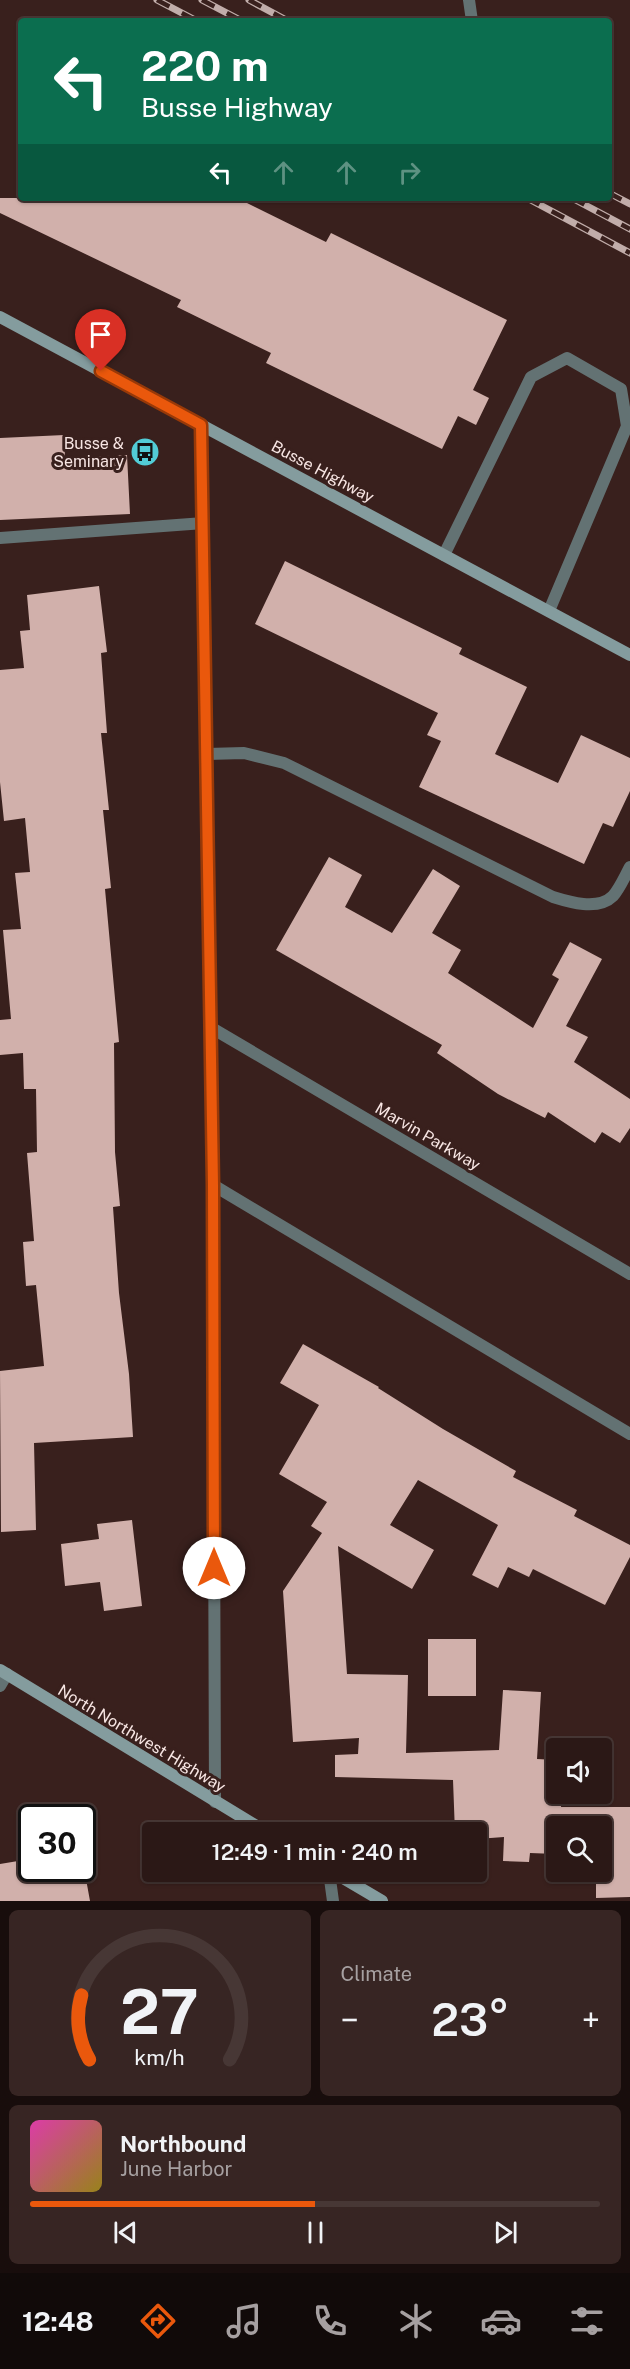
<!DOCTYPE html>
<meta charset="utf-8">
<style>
body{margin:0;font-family:"Public Sans",sans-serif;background:#372523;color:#f1f3f6;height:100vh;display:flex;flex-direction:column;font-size:22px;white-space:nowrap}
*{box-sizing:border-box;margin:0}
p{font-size:20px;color:#a6a0a1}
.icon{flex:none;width:33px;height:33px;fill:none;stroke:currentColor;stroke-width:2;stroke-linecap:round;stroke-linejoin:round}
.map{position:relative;height:1901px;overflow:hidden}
.sheet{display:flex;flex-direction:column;gap:9px;padding:9px;background:#180d0c;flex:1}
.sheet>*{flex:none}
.top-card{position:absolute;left:18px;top:18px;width:594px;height:183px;border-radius:6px;box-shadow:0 2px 4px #0004,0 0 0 2px #473735;background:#0b6e4f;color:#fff;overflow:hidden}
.fabs{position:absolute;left:546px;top:1738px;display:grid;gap:12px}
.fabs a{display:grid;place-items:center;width:66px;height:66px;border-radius:6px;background:#2b1816;box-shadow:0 2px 4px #0004,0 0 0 2px #473735;font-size:30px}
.speed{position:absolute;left:18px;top:1804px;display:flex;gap:12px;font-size:30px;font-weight:700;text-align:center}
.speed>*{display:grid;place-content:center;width:78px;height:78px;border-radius:50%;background:#2b1816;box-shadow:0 2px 4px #0004,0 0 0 2px #473735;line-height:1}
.speed .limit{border:3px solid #111;border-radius:9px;background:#fff;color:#111}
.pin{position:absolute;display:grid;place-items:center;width:51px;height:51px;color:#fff;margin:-62px -26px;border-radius:50% 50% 50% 0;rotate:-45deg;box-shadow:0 0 6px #0007}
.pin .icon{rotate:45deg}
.me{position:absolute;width:66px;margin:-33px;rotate:0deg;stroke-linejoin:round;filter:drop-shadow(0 0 4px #0008)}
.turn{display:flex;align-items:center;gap:21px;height:126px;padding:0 24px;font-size:27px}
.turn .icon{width:78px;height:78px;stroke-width:2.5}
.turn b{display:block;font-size:42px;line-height:51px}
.lanes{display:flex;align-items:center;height:57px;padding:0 24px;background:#0003;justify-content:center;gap:30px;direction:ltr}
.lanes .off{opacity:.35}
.big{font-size:45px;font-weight:600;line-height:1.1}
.sheet .card{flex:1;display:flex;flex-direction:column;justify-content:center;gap:9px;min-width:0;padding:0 21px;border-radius:9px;background:#372523}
.sheet .dial{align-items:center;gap:0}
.dial svg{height:156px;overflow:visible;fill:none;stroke:#473735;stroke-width:7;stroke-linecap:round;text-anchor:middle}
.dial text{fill:#f1f3f6;stroke:none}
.song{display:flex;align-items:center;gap:18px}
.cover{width:72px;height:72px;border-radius:9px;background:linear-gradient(135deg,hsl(320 70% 55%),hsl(50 70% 35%))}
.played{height:6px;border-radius:3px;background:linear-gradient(90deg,#ea580c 50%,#473735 50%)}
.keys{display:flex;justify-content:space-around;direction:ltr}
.heat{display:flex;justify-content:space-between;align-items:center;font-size:33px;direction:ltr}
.sheet .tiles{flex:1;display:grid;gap:9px;grid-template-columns:1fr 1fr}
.card:last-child{grid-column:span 2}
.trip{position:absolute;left:142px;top:1822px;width:345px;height:60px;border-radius:6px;background:#2b1816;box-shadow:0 2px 4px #0004,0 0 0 2px #473735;font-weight:600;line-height:60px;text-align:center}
.dock{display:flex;height:96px;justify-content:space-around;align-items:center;background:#110a09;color:#a6a0a1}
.dock .icon{width:42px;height:42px}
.dock .selected{color:#ea580c}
.dock b{font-size:27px;color:#f1f3f6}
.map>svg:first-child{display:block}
.building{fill:#d1b0ab}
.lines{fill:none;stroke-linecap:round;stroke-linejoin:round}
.lane{stroke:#637273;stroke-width:12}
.street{stroke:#637273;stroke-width:12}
.secondary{stroke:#849c9e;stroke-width:12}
.rail-casing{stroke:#c1adaa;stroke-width:7}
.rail{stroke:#39201d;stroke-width:4.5;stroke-dasharray:14;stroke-linecap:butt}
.route-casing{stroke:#983908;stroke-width:15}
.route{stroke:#ea580c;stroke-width:10}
.labels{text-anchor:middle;stroke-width:6;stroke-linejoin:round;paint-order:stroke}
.poi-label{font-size:16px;fill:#f8e6e4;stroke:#39201d;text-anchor:end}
.street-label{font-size:16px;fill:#f8e6e4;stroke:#39201d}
</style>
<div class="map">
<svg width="630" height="1901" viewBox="0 0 630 1901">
<rect width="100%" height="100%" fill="#39201d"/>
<path class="building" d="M 0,198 L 237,198 L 326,242 L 331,233 L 507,320 L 473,390 L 489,398 L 476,425 L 458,416 L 442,449 L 266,363 L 271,353 L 177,307 L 181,300 L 0,213 Z
M 64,435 L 65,458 L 127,455 L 130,514 L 0,520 L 0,438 Z
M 285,561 L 462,648 L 459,654 L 527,687 L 495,754 L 558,783 L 581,735 L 630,758 L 630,791 L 613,827 L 603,823 L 584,864 L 419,787 L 441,741 L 427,735 L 438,713 L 255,624 Z
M 99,586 L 107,652 L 101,653 L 107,733 L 101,733 L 109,810 L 103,810 L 111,888 L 105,889 L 119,1042 L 114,1043 L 115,1152 L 120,1206 L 113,1207 L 119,1293 L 129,1374 L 133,1437 L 34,1443 L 36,1530 L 1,1532 L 0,1371 L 44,1366 L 36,1285 L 26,1286 L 23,1242 L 34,1241 L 27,1153 L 37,1152 L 36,1089 L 24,1089 L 23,1053 L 0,1055 L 0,1020 L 11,1019 L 3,930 L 21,929 L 15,873 L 30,872 L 25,818 L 4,821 L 0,782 L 0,670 L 24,668 L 20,631 L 30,630 L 27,595 Z
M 329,857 L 362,875 L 345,907 L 392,933 L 433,869 L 460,886 L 432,933 L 461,950 L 448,973 L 533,1028 L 559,979 L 552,975 L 570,942 L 602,959 L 566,1026 L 588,1037 L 574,1062 L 630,1099 L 630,1128 L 620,1143 L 602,1132 L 595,1143 L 548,1112 L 545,1118 L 498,1094 L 437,1053 L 442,1045 L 276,950 Z
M 303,1344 L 379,1387 L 378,1388 L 443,1429 L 516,1471 L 513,1477 L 577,1510 L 574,1516 L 630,1545 L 630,1557 L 605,1605 L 533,1569 L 529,1577 L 508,1567 L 498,1588 L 472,1575 L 498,1525 L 418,1480 L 390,1525 L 434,1550 L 412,1589 L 338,1546 L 347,1674 L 408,1675 L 406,1753 L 499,1750 L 503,1690 L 541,1692 L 537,1759 L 556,1760 L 556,1794 L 562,1794 L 561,1807 L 630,1807 L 630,1897 L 596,1898 L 596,1872 L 602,1872 L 602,1827 L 556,1827 L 556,1854 L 530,1853 L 529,1862 L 503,1861 L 504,1837 L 477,1839 L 477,1833 L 455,1833 L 453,1780 L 335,1777 L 335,1755 L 358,1754 L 359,1738 L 293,1742 L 283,1591 L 322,1533 L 311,1526 L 327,1502 L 279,1474 L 319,1405 L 280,1383 Z
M 132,1520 L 142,1606 L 104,1611 L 100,1582 L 65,1586 L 61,1544 L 99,1539 L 97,1524 Z
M 428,1639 L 476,1639 L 476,1696 L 428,1696 Z
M 22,1849 L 32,1849 L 32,1869 L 82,1869 L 82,1851 L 89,1851 L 92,1869 L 86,1879 L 90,1901 L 0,1901 L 0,1864 L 24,1860 Z"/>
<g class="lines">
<path class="lane" d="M 0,538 L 204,523
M 444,555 L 531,377 L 567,358 L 621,389 L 627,426 L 549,611
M 207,754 L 244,753 L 284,763 L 553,897 C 569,902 598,911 613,896 C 620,888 625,876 630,867
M 0,1686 L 7,1674"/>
<path class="street" d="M 469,0 L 472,21
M 201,425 L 213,1185 L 215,1802
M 210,1027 L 630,1274
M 213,1185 L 630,1434
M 329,1872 L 333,1901"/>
<path class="secondary" d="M 0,317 L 630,655
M 0,1670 L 268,1833
M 333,1872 L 382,1901"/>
<g class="rail-casing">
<path id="rail" d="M 157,0 L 197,21
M 202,0 L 242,21
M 249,0 L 288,21
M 609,193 L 630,204
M 527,198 L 630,253
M 572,198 L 630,229"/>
</g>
<use href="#rail" class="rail"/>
</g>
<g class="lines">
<g class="route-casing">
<path id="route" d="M 101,371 L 201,425 L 213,1185 L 214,1568"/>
</g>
<use href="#route" class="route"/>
</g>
<defs>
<g id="bus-disc" transform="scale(1.5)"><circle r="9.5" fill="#52ccd6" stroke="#39201d"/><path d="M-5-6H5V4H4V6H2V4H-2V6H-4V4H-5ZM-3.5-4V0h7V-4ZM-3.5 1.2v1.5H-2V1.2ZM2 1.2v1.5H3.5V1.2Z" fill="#111"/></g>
</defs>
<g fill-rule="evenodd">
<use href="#bus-disc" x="145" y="452"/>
</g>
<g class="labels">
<g class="poi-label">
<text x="124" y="449">Busse &amp;<tspan x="124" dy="18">Seminary</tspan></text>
</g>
<g class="street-label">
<text transform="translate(323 471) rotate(28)" y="6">Busse Highway</text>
<text transform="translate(428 1136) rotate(30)" y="6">Marvin Parkway</text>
<text transform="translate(142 1738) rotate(31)" y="6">North Northwest Highway</text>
</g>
</g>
</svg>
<div class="fabs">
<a><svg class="icon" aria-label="sound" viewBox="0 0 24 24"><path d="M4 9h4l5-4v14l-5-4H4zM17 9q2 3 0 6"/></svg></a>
<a><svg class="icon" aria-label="search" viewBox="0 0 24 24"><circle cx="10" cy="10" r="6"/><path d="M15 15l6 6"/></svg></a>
</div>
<div class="speed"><div class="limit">30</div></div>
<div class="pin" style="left:101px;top:371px;background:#d93025"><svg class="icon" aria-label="arrive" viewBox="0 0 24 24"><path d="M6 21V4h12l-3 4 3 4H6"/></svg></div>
<svg class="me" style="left:214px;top:1568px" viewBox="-20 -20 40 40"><circle r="19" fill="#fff"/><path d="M0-13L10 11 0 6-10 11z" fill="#ea580c"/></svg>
<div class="trip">12:49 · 1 min · 240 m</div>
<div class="top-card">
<div class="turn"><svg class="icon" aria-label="left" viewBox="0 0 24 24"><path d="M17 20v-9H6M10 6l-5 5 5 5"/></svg><div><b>220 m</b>Busse Highway</div></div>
<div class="lanes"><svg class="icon" aria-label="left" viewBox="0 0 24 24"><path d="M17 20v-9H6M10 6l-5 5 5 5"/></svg><svg class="icon off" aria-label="ahead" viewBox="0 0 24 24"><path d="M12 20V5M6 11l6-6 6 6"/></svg><svg class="icon off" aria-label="ahead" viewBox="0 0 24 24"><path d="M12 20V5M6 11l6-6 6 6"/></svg><svg class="icon off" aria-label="right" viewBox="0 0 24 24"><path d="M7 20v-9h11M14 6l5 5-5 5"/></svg></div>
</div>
</div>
<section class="sheet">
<div class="tiles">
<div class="card dial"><svg viewBox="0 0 100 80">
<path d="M14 69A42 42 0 1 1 86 69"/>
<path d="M14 69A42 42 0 0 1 10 36" stroke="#ea580c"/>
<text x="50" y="56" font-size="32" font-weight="700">27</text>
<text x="50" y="72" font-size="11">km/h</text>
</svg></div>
<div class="card"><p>Climate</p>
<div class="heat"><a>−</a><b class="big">23°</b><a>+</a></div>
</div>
<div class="card">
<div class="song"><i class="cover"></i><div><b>Northbound</b><p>June Harbor</p></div></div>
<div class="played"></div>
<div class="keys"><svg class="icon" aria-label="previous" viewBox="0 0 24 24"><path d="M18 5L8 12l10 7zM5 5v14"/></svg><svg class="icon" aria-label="pause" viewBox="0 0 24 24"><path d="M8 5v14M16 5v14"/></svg><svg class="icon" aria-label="next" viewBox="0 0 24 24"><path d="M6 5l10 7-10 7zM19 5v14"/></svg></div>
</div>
</div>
</section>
<nav class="dock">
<b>12:48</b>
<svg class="icon selected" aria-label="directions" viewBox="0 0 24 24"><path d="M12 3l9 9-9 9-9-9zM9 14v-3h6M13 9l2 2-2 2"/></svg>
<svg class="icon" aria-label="music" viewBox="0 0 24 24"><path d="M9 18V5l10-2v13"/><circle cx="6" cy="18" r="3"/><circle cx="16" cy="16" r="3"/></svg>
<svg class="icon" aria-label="phone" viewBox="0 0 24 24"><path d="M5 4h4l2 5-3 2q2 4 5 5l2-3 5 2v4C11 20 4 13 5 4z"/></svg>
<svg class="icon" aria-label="climate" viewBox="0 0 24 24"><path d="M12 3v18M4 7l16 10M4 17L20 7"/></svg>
<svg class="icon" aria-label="car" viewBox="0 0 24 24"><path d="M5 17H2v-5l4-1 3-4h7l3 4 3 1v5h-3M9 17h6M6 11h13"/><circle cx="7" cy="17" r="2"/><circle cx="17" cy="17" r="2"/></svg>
<svg class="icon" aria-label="filters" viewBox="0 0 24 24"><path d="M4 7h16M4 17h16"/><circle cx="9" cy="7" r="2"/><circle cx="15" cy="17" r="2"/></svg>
</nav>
